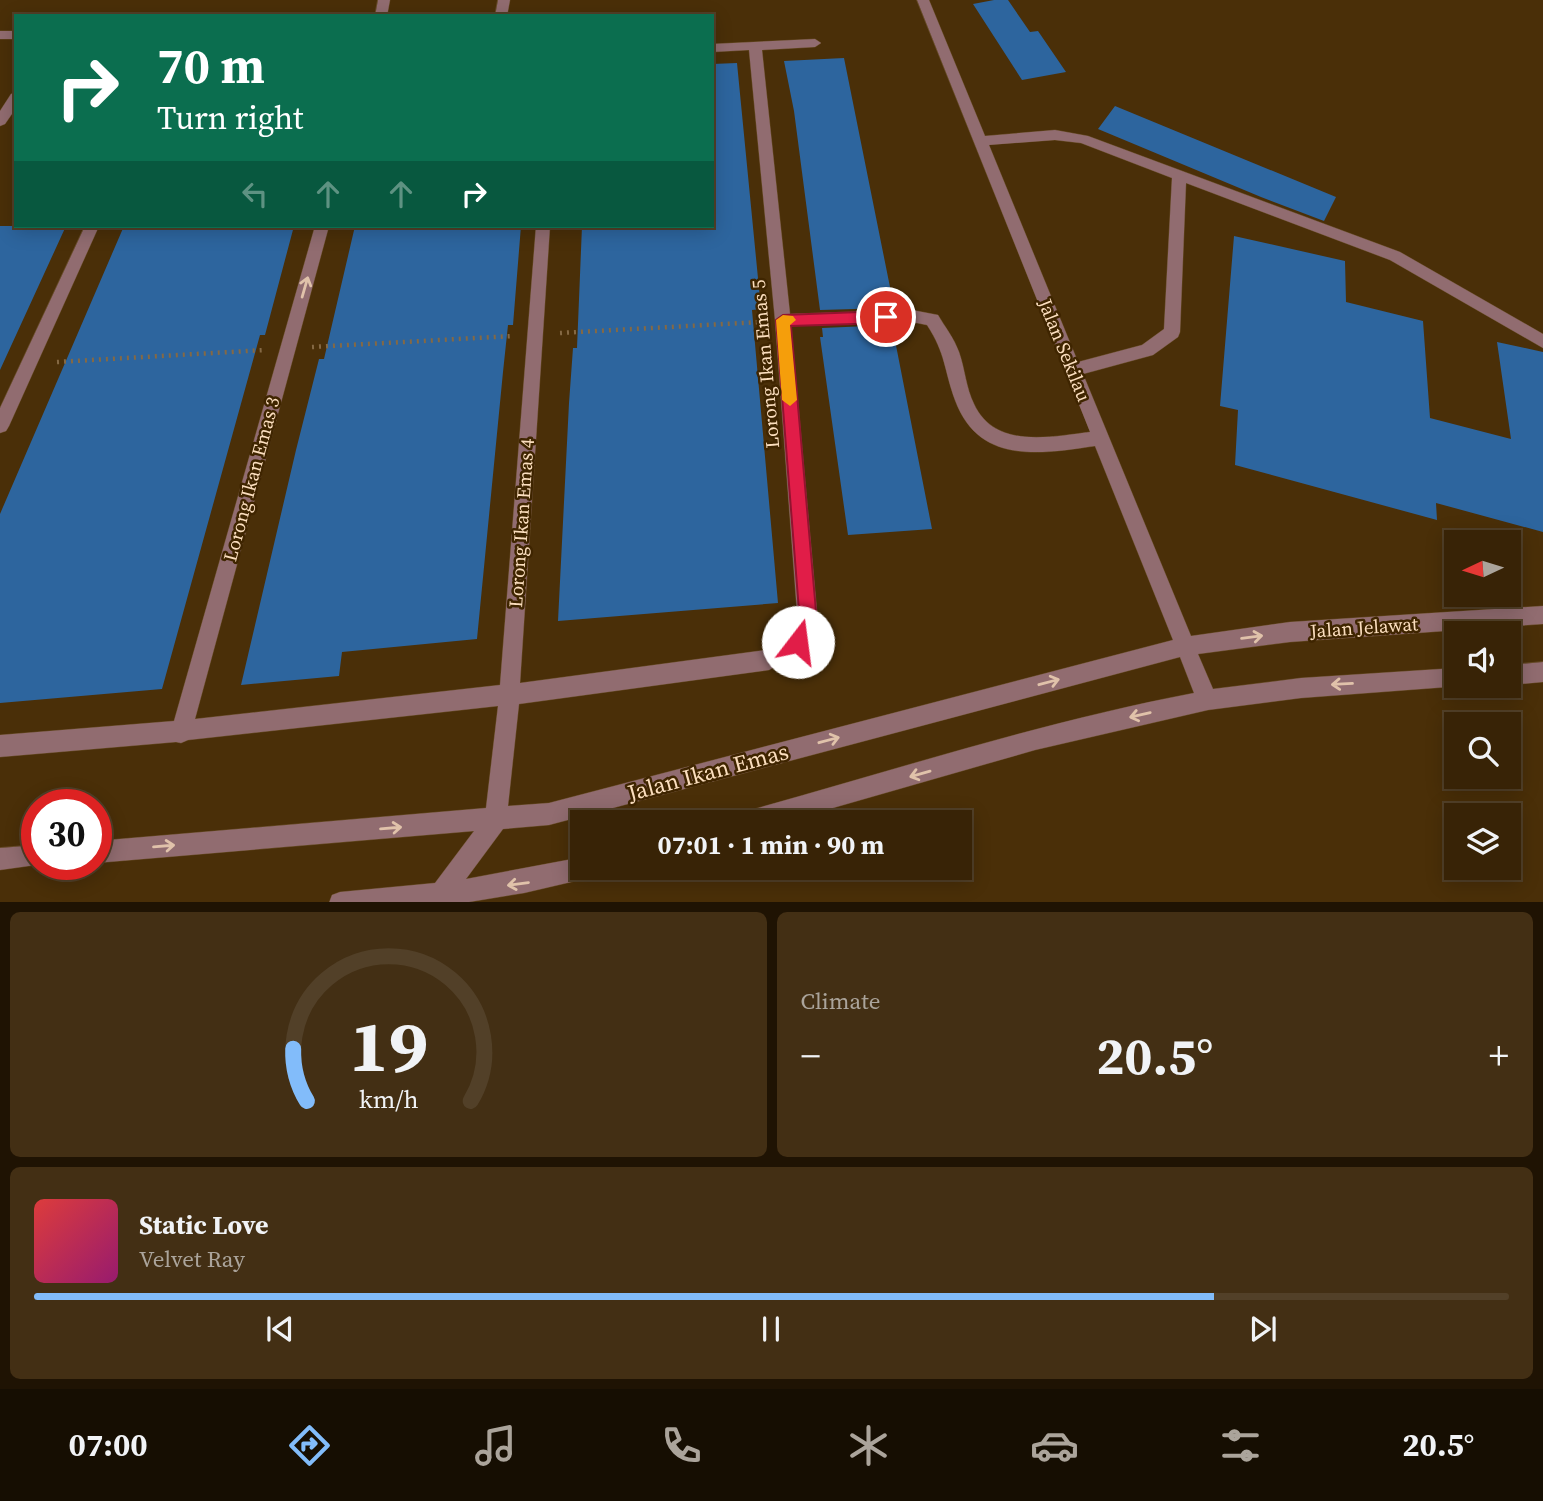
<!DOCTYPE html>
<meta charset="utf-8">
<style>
body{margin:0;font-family:"Source Serif 4",serif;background:#432f14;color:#f1f3f6;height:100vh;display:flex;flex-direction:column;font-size:26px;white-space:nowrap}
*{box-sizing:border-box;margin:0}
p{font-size:23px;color:#aba49b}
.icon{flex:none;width:38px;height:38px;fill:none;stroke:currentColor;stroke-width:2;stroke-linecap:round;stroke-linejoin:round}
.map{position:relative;height:902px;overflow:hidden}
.panel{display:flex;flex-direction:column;gap:10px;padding:10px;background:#1f1303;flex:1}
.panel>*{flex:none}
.guide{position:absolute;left:14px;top:14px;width:700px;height:214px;border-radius:0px;box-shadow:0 4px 18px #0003,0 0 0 2px #524028;background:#0b6e4f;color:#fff;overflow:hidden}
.needle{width:46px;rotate:266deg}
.controls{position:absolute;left:1444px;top:530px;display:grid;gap:14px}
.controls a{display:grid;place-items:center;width:77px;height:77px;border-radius:0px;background:#382306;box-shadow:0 4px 18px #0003,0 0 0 2px #524028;font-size:35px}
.speed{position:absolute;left:21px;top:789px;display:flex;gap:14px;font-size:35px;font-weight:700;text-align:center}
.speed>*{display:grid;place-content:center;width:91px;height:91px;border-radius:50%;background:#382306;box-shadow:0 4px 18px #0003,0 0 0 2px #524028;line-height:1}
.speed .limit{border:10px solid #d22;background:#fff;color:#111}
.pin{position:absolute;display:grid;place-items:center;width:60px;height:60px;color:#fff;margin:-30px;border:4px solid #fff;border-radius:50%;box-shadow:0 2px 7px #0007}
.me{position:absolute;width:77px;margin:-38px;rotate:15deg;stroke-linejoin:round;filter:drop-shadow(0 0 5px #0008)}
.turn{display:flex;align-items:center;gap:24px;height:147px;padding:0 28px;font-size:32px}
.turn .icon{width:91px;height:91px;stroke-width:2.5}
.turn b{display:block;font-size:49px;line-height:60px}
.lanes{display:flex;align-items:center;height:66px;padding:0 28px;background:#0003;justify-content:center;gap:35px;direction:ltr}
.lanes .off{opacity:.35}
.big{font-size:52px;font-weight:700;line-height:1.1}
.panel .widget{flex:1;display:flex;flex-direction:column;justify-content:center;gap:10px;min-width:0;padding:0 24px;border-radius:10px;background:#432f14}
.panel .dial{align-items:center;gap:0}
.dial svg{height:182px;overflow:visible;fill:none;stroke:#524028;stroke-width:7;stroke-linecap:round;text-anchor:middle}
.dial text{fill:#f1f3f6;stroke:none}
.song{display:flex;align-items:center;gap:21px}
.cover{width:84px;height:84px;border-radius:10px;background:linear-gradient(135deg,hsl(0 70% 55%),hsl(320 70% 35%))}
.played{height:7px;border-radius:4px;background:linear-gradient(90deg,#82bcfa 80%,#524028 80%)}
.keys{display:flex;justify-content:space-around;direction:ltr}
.heat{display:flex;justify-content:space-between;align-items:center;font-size:38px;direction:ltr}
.panel .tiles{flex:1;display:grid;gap:10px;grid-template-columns:1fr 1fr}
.widget:last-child{grid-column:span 2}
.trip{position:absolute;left:570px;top:810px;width:402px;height:70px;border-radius:0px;background:#382306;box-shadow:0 4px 18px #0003,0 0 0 2px #524028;font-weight:700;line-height:70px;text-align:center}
.dock{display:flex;height:112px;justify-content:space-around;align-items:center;background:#160e02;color:#aba49b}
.dock .icon{width:49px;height:49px}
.dock .selected{color:#82bcfa}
.dock b{font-size:32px;color:#f1f3f6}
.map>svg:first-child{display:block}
.building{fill:#2d659e}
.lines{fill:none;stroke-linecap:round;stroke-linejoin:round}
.minor-casing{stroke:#664b25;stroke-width:1}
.path{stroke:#856944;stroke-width:4.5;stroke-dasharray:2 5;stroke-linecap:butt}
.minor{fill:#916c70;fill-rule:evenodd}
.oneway{stroke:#e0c2aa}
.route{fill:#e11d48;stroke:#92132f;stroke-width:2}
.slow{fill:#f59e0b}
.labels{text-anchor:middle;stroke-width:5;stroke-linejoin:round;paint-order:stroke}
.street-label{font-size:19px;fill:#fbdebe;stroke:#3f2500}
.near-street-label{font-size:23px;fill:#fbdebe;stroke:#3f2500}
</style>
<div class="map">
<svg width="1543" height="903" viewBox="0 0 1543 903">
<rect width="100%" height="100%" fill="#4a2f08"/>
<path class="building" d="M 994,0 L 1008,0 L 1030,32 L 1038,31 L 1066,72 L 1022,80 L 973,4 Z
M 844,58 L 893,302 L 888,302 L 889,308 L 820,310 L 794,111 L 784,61 Z
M 737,63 L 761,309 L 752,310 L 778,603 L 558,621 L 569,403 L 573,348 L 577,348 L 582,226 L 712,226 L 712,64 Z
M 1115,106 L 1336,197 L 1324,221 L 1261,197 L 1098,129 Z
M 0,226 L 66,226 L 0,370 Z
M 124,226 L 294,226 L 265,335 L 260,335 L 162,689 L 0,703 L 0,514 Z
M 355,226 L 408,226 L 407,230 L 521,226 L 513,325 L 508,325 L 503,372 L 477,639 L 342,652 L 339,676 L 241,685 L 296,450 L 319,359 L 324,359 Z
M 1234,236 L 1345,261 L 1346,302 L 1423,321 L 1430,418 L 1511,439 L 1497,342 L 1543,352 L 1543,532 L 1436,503 L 1437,520 L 1235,465 L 1238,410 L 1220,406 Z
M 892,325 L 932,529 L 848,535 L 820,337 L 823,337 L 822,328 Z"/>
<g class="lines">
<g class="minor-casing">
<path id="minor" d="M 378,0 L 390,0 L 387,16 L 375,16 Z
M 498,0 L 510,0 L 507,16 L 495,16 Z
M 917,0 L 929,0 L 985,136 L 1055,130 L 1088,136 L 1400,252 L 1543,334 L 1543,348 L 1390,260 L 1186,183 L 1180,332 L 1178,337 L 1153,355 L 1083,374 L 1191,636 L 1290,622 L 1543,606 L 1543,624 L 1290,642 L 1198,654 L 1213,689 L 1301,678 L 1456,668 L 1456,686 L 1461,686 L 1301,698 L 1208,710 L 1035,750 L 784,822 L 736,822 L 739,814 L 747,811 C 895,770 1042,722 1194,693 L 1180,657 L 549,825 L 503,829 L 466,879 L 583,857 L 583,868 L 595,868 L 592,876 L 584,879 L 524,893 L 463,903 L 329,903 L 332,895 L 340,892 L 435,883 L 474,831 L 96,863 L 96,841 L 486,808 L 498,706 L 188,740 L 181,743 L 176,742 L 0,757 L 0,735 L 174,721 L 315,226 L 329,226 L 195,719 L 500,685 L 536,226 L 550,226 L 520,683 L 766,650 L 790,636 L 797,612 L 775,320 L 749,50 L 712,52 L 712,44 L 815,39 L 821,43 L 815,47 L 762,50 L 790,314 L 912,310 L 938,315 C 945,327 954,338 959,352 C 965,369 966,388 974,404 C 995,449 1049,437 1090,432 ZM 1055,140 L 1081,143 L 1172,178 L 1164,329 L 1142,345 L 1078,362 L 989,145 ZM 912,322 L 927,325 C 946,354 944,370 955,400 C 979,465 1040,454 1095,446 L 1173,640 L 549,803 L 508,806 L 519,704 L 769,670 L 805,649 L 817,612 L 791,326 Z
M 0,31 L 16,31 L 16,39 L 0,39 Z
M 16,93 L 16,108 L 5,124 L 0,126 L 0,111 L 11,94 Z
M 85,226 L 99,226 L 9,426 L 6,431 L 0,433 L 0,408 Z
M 1543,662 L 1543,682 L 1508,685 L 1508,665 Z
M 37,845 L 37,864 L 43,864 L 0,870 L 0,848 Z"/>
</g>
<path class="path" d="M 560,333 L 761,322
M 312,347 L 513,336
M 57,362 L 265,350"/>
<use href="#minor" class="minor"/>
</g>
<defs><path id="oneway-shaft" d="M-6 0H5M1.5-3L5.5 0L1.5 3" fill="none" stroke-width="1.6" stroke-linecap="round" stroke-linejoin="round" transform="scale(1.75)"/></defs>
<g class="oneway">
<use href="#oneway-shaft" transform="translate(305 287) rotate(-74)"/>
<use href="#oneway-shaft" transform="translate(1252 637) rotate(-7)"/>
<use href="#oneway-shaft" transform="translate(1049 682) rotate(-15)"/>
<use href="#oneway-shaft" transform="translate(1342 684) rotate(177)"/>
<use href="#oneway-shaft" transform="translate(1140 715) rotate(167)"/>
<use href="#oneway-shaft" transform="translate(829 740) rotate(-15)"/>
<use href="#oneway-shaft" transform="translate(920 774) rotate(164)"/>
<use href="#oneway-shaft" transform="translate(391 828) rotate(-5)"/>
<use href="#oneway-shaft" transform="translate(164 846) rotate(-5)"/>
<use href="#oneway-shaft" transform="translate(518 884) rotate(172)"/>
</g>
<path class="route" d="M 886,311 L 894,317 L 886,323 L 791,326 L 816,611 L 805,648 L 798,651 L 792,648 L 789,642 L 799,611 L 776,320 L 783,315 Z"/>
<path class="slow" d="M 783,315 L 793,316 L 796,320 L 790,325 L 797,400 L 790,406 L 782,400 L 776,320 Z"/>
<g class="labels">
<g class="street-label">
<text transform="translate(1065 350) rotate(68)" y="7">Jalan Sekilau</text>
<text transform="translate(765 364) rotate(-95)" y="7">Lorong Ikan Emas 5</text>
<text transform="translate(251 479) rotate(-75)" y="7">Lorong Ikan Emas 3</text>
<text transform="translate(521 523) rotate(-86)" y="7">Lorong Ikan Emas 4</text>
<text transform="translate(1364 627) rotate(-4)" y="7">Jalan Jelawat</text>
</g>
<g class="near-street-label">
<text transform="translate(708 772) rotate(-15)" y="8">Jalan Ikan Emas</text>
</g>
</g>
</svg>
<div class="controls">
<a><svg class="needle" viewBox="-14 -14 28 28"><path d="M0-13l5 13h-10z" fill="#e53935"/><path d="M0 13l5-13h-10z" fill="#aba49b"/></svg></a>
<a><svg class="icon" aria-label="sound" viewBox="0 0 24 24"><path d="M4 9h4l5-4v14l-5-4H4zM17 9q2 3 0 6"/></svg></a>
<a><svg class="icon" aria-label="search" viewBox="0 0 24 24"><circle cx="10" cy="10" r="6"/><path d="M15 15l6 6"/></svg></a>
<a><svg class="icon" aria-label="layers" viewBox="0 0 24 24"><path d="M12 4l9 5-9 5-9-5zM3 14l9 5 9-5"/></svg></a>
</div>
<div class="speed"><div class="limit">30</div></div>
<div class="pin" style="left:886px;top:317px;background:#d93025"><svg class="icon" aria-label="arrive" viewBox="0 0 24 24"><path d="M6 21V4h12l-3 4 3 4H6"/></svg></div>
<svg class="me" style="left:798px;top:642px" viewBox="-20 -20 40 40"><circle r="19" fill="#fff"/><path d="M0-13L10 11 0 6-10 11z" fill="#e11d48"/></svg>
<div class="trip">07:01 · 1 min · 90 m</div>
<div class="guide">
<div class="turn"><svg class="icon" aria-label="right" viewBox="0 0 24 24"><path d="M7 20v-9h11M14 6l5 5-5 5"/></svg><div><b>70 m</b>Turn right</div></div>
<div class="lanes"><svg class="icon off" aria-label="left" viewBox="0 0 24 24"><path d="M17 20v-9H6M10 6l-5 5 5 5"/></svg><svg class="icon off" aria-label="ahead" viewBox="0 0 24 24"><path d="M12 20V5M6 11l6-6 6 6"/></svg><svg class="icon off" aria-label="ahead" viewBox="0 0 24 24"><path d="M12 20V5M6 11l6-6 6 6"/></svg><svg class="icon" aria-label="right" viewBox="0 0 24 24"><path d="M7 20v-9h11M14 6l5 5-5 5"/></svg></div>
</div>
</div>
<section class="panel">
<div class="tiles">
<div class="widget dial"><svg viewBox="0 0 100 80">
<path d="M14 69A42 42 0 1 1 86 69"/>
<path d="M14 69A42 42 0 0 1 8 46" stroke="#82bcfa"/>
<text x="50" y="56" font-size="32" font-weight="700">19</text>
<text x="50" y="72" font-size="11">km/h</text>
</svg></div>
<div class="widget"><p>Climate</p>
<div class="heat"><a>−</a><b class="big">20.5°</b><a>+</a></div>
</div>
<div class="widget">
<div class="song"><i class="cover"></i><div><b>Static Love</b><p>Velvet Ray</p></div></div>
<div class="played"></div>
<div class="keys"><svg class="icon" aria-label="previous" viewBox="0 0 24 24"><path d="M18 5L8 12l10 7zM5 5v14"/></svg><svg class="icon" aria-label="pause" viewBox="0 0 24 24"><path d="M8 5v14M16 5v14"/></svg><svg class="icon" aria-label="next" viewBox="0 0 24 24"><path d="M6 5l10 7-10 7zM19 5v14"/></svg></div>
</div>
</div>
</section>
<nav class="dock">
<b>07:00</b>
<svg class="icon selected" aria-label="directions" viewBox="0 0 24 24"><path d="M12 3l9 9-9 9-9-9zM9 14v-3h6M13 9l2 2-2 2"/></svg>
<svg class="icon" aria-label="music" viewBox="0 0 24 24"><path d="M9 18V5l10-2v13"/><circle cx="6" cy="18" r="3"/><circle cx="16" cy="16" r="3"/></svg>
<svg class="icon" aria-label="phone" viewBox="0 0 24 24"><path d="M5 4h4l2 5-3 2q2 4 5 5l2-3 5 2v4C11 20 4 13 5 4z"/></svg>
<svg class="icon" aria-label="climate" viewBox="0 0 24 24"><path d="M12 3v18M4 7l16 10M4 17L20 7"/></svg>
<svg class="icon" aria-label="car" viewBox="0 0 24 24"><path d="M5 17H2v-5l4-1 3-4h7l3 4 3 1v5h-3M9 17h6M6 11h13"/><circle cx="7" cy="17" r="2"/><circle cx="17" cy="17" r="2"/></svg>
<svg class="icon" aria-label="filters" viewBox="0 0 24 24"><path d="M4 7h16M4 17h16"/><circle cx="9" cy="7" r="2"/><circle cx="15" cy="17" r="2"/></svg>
<b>20.5°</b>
</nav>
